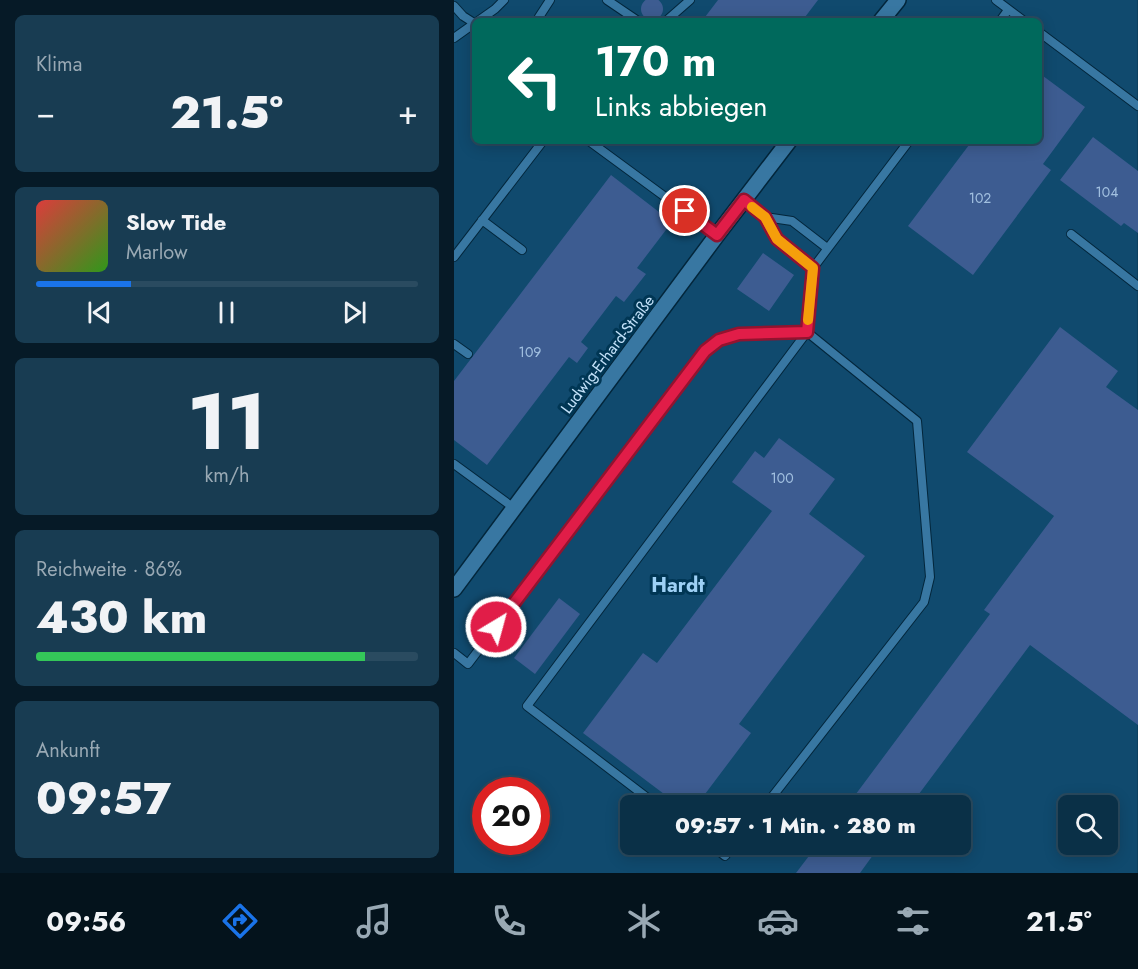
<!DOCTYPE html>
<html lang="de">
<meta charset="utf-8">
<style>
body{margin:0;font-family:Jost,sans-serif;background:#183c52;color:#f1f3f6;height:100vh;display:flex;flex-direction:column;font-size:22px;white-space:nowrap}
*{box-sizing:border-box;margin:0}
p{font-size:20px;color:#99a9b4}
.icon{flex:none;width:33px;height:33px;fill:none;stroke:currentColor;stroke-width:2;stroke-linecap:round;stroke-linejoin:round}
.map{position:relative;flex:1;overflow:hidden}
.sheet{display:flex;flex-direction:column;gap:15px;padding:15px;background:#061a27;width:454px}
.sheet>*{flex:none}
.banner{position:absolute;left:18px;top:18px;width:570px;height:126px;border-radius:9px;box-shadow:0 3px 15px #0003,0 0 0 2px #2a4b60;background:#00695c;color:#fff;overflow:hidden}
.fabs{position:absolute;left:604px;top:795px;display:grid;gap:12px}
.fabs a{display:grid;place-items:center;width:60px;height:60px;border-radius:9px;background:#0a3047;box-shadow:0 3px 15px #0003,0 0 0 2px #2a4b60;font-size:30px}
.speed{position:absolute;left:18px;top:777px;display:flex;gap:12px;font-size:30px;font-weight:700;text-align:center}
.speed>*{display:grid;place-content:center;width:78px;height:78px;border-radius:50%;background:#0a3047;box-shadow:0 3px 15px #0003,0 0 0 2px #2a4b60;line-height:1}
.speed .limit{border:9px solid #d22;background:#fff;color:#111}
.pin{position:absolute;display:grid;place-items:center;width:51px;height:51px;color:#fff;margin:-26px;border:3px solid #fff;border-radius:50%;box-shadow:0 2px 6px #0007}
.me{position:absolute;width:66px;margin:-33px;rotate:37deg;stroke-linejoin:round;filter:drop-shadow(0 0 4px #0008)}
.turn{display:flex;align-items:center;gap:21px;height:126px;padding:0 24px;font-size:27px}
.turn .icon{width:78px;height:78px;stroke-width:2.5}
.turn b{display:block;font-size:42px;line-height:51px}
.big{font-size:45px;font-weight:800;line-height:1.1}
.sheet .card{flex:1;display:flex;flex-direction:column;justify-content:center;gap:9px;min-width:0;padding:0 21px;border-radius:9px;background:#183c52}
.sheet .dial{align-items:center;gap:0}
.dial b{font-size:78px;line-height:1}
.song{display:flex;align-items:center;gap:18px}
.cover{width:72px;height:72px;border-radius:9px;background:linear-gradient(135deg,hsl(0 70% 55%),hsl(110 70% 35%))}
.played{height:6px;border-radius:3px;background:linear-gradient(90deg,#1a73e8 25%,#2a4b60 25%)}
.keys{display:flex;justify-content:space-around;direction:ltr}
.heat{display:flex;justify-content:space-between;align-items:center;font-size:33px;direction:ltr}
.charge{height:9px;border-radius:4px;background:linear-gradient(90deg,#34c759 86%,#2a4b60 0)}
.trip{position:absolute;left:166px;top:795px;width:351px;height:60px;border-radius:9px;background:#0a3047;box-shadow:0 3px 15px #0003,0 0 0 2px #2a4b60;font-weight:800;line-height:60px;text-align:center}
.menu{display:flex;height:96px;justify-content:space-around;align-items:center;background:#04131c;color:#99a9b4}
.menu .icon{width:42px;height:42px}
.menu .selected{color:#1a73e8}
.menu b{font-size:27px;color:#f1f3f6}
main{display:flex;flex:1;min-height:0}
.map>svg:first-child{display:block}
.built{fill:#104a6e;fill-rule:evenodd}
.building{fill:#3d5c91}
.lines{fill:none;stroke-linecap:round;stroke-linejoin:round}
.service-casing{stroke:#03263b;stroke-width:10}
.minor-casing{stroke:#03263b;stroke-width:18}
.service{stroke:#3877a2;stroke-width:8}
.minor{stroke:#3877a2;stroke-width:15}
.route-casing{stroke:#92132f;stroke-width:15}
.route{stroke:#e11d48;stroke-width:10}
.slow{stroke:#f59e0b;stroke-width:10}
.labels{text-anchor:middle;stroke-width:6;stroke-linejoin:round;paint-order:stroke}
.number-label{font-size:14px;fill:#a2c0e0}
.street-label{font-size:16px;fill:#c3e2fa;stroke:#003654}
.quarter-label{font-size:20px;font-weight:bold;fill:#9dd0f5;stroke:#003654}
</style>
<main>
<section class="sheet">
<div class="card"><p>Klima</p>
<div class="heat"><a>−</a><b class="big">21.5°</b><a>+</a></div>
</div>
<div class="card">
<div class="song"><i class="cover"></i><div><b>Slow Tide</b><p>Marlow</p></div></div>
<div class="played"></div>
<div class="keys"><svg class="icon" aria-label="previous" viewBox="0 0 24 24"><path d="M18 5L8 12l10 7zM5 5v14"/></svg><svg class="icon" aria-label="pause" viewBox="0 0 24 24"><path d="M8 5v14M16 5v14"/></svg><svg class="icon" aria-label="next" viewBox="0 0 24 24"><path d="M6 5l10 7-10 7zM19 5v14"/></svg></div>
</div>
<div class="card dial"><b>11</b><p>km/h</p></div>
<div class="card"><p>Reichweite · 86%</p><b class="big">430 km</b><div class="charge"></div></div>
<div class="card"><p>Ankunft</p><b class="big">09:57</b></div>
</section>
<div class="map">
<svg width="684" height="873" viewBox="0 0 684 873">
<rect width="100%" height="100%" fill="#0d405f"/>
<path class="built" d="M 0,0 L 683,0 L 683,873 L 0,873 ZM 21,21 L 585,21 L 585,141 L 21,141 ZM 32,790 L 82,790 L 82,842 L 32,842 ZM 177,806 L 507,806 L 507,844 L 177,844 ZM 615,806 L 654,806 L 654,844 L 615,844 Z"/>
<path class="building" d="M187 9a11 11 0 1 1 22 0a11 11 0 1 1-22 0Z
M 264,0 L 364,0 L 348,21 L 248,21 Z
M 585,73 L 631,107 L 589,164 L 597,170 L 519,275 L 454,226 L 518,141 L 585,141 Z
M 639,137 L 684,171 L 684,233 L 670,223 L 667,226 L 606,180 Z
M 157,175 L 218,222 L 183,268 L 192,274 L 170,302 L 162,296 L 127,342 L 134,348 L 123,363 L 115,357 L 33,465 L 0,440 L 0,381 Z
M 309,253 L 340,275 L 315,311 L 283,289 Z
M 606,327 L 664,371 L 652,387 L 684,410 L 684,725 L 576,645 L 456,806 L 393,806 L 536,614 L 530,610 L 600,516 L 513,452 Z
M 325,438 L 381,479 L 355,514 L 411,556 L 285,724 L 297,733 L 242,806 L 226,806 L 129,733 L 189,653 L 203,663 L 318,511 L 278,482 L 301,451 L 310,458 Z
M 105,598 L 126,614 L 81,674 L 60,658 Z
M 364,844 L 427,844 L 406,873 L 342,873 Z"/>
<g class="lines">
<g class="service-casing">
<path id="service" d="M 153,0 L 184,21
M 542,0 L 570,21
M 0,6 L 9,16 L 20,23
M 85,17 L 96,0
M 24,21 L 41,9 L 50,0
M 212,21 L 236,0
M 546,21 L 554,10
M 585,32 L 684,106
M 0,38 L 21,23
M 135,141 L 263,235
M 290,200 L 311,217 L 323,239 L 359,268
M 311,217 L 338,221 L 373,248
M 28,220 L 68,250
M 617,234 L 684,286
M 0,257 L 89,141
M 0,344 L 14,354
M 0,464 L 60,508
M 0,653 L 14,664 L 251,351 L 265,340 L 285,334 L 353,332
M 204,806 L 73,706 L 353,332
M 311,806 L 470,602 L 476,577 L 463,421 L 353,332 L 359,268 L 455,141
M 256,844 L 271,856 L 280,844"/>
</g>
<g class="minor-casing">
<path id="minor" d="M 427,21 L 444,0
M 0,589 L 263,235 L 335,141"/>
</g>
<use href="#service" class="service"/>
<use href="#minor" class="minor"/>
</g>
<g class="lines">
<g class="route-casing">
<path id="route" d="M 42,627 L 251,351 L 265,340 L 285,334 L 353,332 L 359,268 L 323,239 L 311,217 L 290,200 L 263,235 L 231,211"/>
</g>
<use href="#route" class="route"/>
<path class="slow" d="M 298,207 L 311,217 L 323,239 L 359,268 L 354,320"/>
</g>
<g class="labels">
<g class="number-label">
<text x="653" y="197">104</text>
<text x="526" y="203">102</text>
<text x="76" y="357">109</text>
<text x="328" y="483">100</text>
</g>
<g class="street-label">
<text transform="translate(153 354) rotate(-53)" y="6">Ludwig-Erhard-Straße</text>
</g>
<g class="quarter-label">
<text x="224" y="592">Hardt</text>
</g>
</g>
</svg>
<div class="fabs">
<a><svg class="icon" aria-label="search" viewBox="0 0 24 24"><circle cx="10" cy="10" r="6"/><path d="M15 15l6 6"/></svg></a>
</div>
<div class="speed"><div class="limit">20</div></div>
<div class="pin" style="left:231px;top:211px;background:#d93025"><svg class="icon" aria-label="arrive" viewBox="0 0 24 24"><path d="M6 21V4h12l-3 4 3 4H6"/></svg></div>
<svg class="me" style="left:42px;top:627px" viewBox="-20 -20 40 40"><circle r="17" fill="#e11d48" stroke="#fff" stroke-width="3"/><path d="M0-11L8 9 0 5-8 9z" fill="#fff"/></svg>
<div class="trip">09:57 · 1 Min. · 280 m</div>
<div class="banner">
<div class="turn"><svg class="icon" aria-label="left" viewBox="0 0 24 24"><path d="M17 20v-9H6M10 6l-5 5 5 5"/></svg><div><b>170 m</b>Links abbiegen</div></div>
</div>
</div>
</main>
<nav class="menu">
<b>09:56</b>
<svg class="icon selected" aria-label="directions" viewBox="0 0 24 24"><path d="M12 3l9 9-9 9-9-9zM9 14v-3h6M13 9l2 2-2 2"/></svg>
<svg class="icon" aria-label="music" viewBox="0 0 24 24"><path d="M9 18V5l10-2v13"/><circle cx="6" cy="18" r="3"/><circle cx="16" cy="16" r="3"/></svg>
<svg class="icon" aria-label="phone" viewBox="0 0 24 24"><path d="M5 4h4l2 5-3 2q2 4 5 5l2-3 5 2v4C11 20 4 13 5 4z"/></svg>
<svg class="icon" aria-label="climate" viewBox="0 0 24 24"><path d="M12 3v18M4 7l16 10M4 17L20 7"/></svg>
<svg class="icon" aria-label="car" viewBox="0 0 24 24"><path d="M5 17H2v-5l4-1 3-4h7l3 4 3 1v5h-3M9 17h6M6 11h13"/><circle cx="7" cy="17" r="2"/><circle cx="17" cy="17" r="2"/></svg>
<svg class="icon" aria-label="filters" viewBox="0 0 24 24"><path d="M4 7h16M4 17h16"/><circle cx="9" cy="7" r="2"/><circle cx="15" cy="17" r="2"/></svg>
<b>21.5°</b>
</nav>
